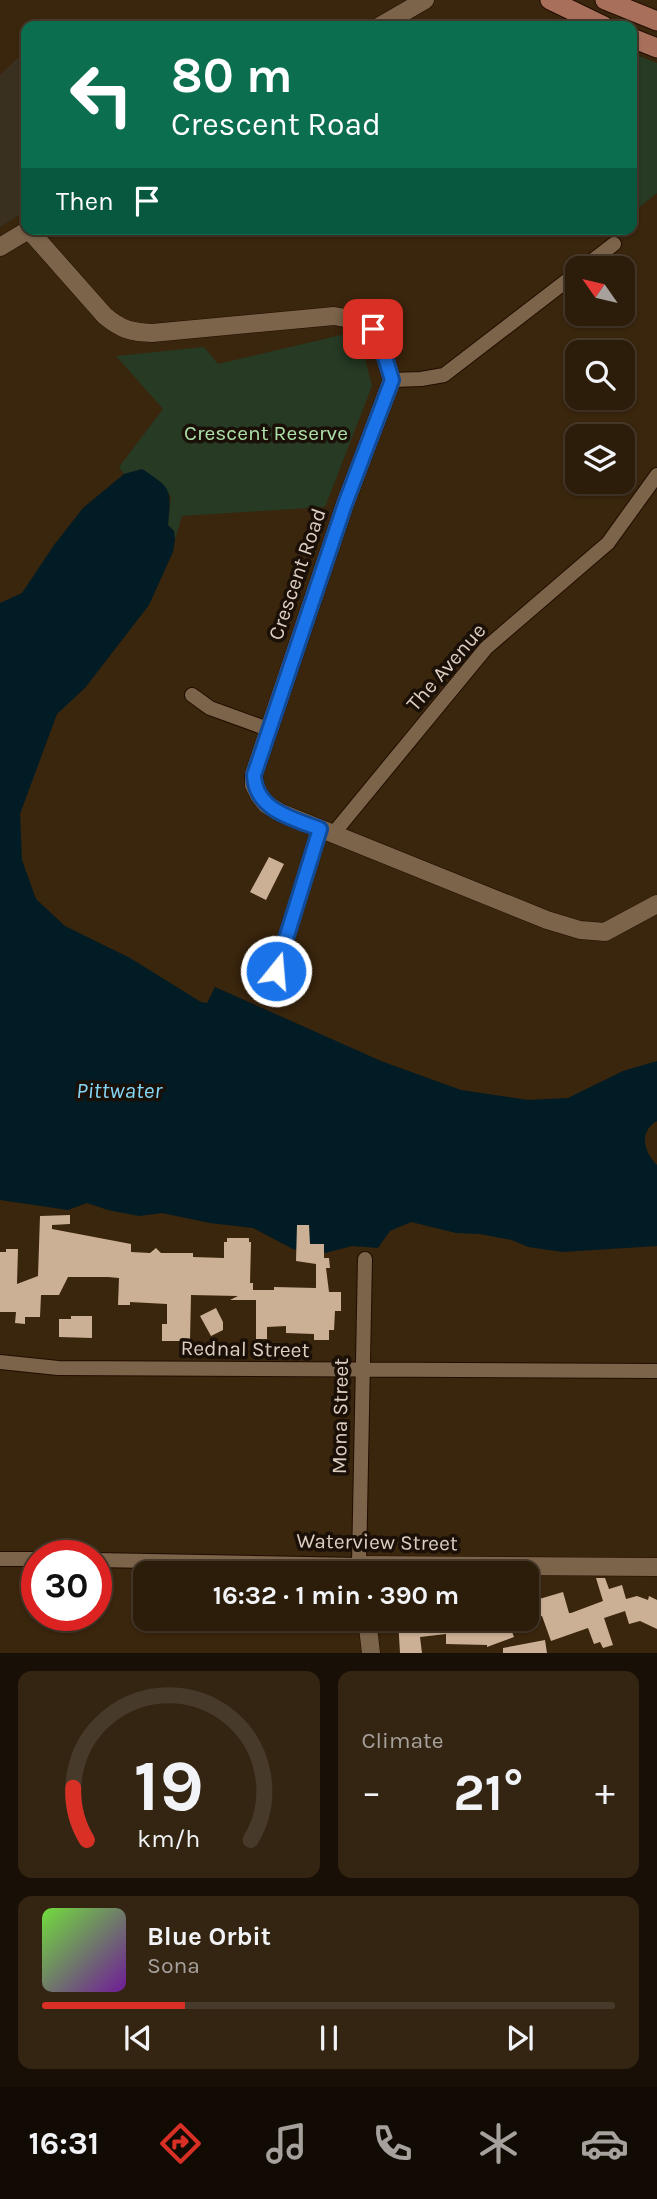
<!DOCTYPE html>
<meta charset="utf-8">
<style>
body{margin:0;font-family:Karla,sans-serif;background:#342513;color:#f1f3f6;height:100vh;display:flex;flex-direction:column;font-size:26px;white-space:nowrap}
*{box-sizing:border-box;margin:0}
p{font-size:23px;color:#a6a19c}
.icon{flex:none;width:38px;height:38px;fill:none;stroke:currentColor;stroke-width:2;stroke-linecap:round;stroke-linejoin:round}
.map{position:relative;height:1653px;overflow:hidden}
.sheet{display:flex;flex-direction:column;gap:18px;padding:18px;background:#180f06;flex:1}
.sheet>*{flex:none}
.hud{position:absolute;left:21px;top:21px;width:616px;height:214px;border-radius:14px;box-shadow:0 2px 5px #0004,0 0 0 2px #483a2b;background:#0b6e4f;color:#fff;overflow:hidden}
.needle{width:46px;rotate:304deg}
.buttons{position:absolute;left:565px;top:256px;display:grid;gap:14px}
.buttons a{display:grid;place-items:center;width:70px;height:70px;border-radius:14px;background:#2c1c0a;box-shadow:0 2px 5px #0004,0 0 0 2px #483a2b;font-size:35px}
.speed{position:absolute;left:21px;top:1540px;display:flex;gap:14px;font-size:35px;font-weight:700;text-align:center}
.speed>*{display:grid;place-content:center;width:91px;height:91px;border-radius:50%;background:#2c1c0a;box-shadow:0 2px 5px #0004,0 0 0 2px #483a2b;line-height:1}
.speed .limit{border:10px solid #d22;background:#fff;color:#111}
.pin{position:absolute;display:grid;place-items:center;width:60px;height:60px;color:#fff;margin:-30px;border-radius:14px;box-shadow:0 4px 10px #0006}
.me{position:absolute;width:77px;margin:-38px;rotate:17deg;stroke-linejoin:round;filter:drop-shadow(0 0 5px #0008)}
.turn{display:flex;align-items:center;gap:24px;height:147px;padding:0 35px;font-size:32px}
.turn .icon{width:91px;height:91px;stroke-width:2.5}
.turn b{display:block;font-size:49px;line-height:60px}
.then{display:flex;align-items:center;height:66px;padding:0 35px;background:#0003;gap:14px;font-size:26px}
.big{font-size:52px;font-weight:700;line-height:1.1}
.sheet .widget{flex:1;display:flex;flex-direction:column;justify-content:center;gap:10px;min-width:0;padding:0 24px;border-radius:14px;background:#342513}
.sheet .dial{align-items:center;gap:0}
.dial svg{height:182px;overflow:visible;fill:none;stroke:#483a2b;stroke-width:7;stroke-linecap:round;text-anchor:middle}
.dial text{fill:#f1f3f6;stroke:none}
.song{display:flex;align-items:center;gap:21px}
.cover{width:84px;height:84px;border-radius:10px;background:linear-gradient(135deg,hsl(100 70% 55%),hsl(280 70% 35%))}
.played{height:7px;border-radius:4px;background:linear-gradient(90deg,#d93025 25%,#483a2b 25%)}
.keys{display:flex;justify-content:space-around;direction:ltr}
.heat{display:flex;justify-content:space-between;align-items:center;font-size:38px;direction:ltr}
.sheet .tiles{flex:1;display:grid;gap:18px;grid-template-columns:1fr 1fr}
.widget:last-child{grid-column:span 2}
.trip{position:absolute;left:133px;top:1561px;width:406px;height:70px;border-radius:14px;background:#2c1c0a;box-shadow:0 2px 5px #0004,0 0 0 2px #483a2b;font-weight:700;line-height:70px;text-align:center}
.tab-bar{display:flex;height:112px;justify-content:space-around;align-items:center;background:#120b04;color:#a6a19c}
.tab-bar .icon{width:49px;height:49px}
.tab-bar .active{color:#d93025}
.tab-bar b{font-size:32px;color:#f1f3f6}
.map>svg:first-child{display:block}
.education{fill:#393020}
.green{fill:#263a24}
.water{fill:#021c25}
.building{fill:#ccb095}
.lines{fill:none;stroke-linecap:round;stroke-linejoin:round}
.minor-casing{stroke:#210d00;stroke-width:16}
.tertiary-casing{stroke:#210d00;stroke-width:19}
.primary-casing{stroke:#210d00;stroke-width:21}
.minor{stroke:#7c644b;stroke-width:14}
.tertiary{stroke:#7c644b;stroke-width:18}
.primary{stroke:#a86f5b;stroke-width:19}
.route-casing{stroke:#114b97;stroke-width:18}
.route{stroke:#1a73e8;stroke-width:12}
.labels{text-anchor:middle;stroke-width:7;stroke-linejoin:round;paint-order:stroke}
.park-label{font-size:21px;fill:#aee0a9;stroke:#1a1007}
.street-label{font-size:21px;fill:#ddcec1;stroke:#1a1007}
.water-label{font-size:23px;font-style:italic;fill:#85d7f7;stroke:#1a1007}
</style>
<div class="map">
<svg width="657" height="1653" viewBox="0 0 657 1653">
<rect width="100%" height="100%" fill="#3a250d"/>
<path class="education" d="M 26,50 L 26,211 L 0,227 L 0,75 Z"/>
<path class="green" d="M 632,53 L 657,63 L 657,193 L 632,213 Z
M 358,331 L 372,386 L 325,507 L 182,516 L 175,540 L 174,531 L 168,525 L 171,496 L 142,469 L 124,474 L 119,467 L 163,409 L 116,356 L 204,347 L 218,364 Z"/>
<path class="water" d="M 142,469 C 173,489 171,489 168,525 L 174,531 L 175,540 L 173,552 L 149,605 L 85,688 L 57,714 L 20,814 L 22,860 L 36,899 L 65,926 L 130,958 L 201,1002 L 207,1003 L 215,987 L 381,1061 L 461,1090 L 528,1100 L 568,1098 L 623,1071 L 657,1061 L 657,1121 C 638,1132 644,1152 657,1165 L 657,1246 L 563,1252 L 528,1247 L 512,1240 L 480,1234 L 456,1233 L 411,1222 L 390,1231 L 378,1248 L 352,1246 L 325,1253 L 302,1251 L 293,1249 L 253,1228 L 210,1223 L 162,1213 L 139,1216 L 108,1210 L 87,1203 L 68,1210 L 0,1200 L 0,603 L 22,593 L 54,545 L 83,508 L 124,474 Z"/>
<path class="building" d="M 269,857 L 284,864 L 266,900 L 250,892 Z
M 70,1215 L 70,1224 L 52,1225 L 52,1229 L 131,1244 L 131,1252 L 150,1253 L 156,1248 L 161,1253 L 193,1253 L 193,1257 L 224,1258 L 224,1242 L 227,1242 L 227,1238 L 249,1238 L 249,1242 L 251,1242 L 250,1283 L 253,1283 L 253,1290 L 274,1290 L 274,1287 L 316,1288 L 316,1264 L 296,1261 L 297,1225 L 309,1225 L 310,1244 L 324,1244 L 324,1258 L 329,1258 L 330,1268 L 326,1268 L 329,1292 L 341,1292 L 341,1311 L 335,1311 L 334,1330 L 329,1330 L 329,1340 L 314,1340 L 314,1334 L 286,1333 L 286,1326 L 267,1327 L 267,1339 L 256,1339 L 256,1300 L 230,1300 L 238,1296 L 191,1295 L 190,1341 L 162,1341 L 162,1324 L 167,1324 L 167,1304 L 130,1302 L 130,1305 L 118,1305 L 119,1278 L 108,1277 L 68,1277 L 59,1295 L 41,1295 L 40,1317 L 25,1317 L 25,1324 L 15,1323 L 16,1312 L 0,1312 L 0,1252 L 6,1252 L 6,1249 L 18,1249 L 17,1284 L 38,1276 L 40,1216 Z
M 216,1308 L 223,1322 L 223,1330 L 211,1336 L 200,1316 Z
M 71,1316 L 92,1316 L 92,1338 L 59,1337 L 59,1319 L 71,1319 Z
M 596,1578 L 605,1578 L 609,1589 L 622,1585 L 626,1599 L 637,1596 L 648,1600 L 649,1596 L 657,1600 L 657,1629 L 640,1621 L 629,1624 L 625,1611 L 604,1618 L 613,1645 L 603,1648 L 600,1642 L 594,1644 L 588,1628 L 551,1641 L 542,1616 L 527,1619 L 527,1599 L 535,1597 L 536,1600 L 563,1592 L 569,1613 L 571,1613 L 603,1601 Z
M 398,1619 L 479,1621 L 478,1619 L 507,1619 L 514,1637 L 487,1647 L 487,1645 L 446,1644 L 446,1634 L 420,1637 L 422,1653 L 400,1653 Z
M 545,1640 L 547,1653 L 503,1653 L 503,1648 Z"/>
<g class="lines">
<g class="minor-casing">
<path id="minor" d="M 583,268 L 614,244
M 392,380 L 421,379 L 444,375 L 578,272
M 192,695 L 210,708 L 268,729
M 333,834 L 486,648 L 608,543 L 657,475
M 276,971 L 319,829
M 0,1362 L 58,1368 L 657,1371
M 0,1559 L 37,1559
M 96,1560 L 359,1565 L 365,1259"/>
</g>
<g class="tertiary-casing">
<path id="tertiary" d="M 380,26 L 425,0
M 29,230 L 105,316 C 122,330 131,332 152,333 L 334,316 L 356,320 L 373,329 L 380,341 L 392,380 L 345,504 L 254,774 L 254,785 L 259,795 L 266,804 L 279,812 L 547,920 L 580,930 L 605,932 L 657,904
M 0,247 L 30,229
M 361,1573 L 359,1565 L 657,1567
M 367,1619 L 371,1653"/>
</g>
<g class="primary-casing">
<path id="primary" d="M 550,0 L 604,26
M 605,0 L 657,21
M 632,38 L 657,48"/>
</g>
<use href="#minor" class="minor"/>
<use href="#tertiary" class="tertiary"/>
<use href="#primary" class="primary"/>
</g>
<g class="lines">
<g class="route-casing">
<path id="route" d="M 276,971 L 320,829 C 292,818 255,810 254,775 L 345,504 L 392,380 L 380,341 L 373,329"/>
</g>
<use href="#route" class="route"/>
</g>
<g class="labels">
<g class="park-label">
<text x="266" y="440">Crescent Reserve</text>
</g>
<g class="street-label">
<text transform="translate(297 574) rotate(-71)" y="7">Crescent Road</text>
<text transform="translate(446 667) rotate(-49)" y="7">The Avenue</text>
<text transform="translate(245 1349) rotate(1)" y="7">Rednal Street</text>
<text transform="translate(340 1416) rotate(-89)" y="7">Mona Street</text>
<text transform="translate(377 1542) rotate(1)" y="7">Waterview Street</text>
</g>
<g class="water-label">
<text x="119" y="1098">Pittwater</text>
</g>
</g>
</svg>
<div class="buttons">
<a><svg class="needle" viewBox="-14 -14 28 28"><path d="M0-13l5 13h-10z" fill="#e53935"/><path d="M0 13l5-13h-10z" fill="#a6a19c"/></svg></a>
<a><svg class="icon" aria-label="search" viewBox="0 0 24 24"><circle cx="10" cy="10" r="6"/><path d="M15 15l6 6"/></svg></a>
<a><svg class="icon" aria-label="layers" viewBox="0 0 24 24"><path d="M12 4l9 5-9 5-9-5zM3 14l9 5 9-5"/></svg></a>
</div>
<div class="speed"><div class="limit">30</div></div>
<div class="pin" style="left:373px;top:329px;background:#d93025"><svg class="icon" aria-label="arrive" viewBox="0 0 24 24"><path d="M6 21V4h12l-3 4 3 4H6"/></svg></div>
<svg class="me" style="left:276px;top:971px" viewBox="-20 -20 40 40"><circle r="17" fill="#1a73e8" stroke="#fff" stroke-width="3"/><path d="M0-11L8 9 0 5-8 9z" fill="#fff"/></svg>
<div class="trip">16:32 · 1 min · 390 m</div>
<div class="hud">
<div class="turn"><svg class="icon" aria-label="left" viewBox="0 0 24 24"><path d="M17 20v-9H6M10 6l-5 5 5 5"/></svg><div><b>80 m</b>Crescent Road</div></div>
<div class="then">Then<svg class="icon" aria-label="arrive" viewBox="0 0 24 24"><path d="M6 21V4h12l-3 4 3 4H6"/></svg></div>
</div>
</div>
<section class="sheet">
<div class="tiles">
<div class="widget dial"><svg viewBox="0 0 100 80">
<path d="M14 69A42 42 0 1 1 86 69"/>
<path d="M14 69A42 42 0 0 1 8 46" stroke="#d93025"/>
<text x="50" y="56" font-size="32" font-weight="700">19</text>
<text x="50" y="72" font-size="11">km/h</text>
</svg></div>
<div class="widget"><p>Climate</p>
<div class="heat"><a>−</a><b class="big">21°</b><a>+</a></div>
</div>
<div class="widget">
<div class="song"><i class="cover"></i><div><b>Blue Orbit</b><p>Sona</p></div></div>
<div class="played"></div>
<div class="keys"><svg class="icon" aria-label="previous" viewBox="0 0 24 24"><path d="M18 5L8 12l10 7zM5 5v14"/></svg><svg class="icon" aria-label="pause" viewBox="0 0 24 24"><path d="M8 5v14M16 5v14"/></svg><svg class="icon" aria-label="next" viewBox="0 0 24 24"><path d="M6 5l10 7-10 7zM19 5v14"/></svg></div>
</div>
</div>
</section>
<nav class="tab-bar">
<b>16:31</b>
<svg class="icon active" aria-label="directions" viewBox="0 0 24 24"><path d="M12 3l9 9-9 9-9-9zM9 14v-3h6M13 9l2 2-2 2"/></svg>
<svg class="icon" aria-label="music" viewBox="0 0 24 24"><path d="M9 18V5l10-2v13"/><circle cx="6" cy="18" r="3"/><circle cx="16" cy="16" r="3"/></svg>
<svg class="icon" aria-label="phone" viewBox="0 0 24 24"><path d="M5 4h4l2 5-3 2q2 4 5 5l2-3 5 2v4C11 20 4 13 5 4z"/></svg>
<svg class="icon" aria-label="climate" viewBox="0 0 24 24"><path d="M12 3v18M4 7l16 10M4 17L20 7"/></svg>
<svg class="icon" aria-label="car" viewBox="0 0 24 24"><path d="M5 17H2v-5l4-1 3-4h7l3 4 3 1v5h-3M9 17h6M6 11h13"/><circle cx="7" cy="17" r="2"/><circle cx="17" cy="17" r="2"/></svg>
</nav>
